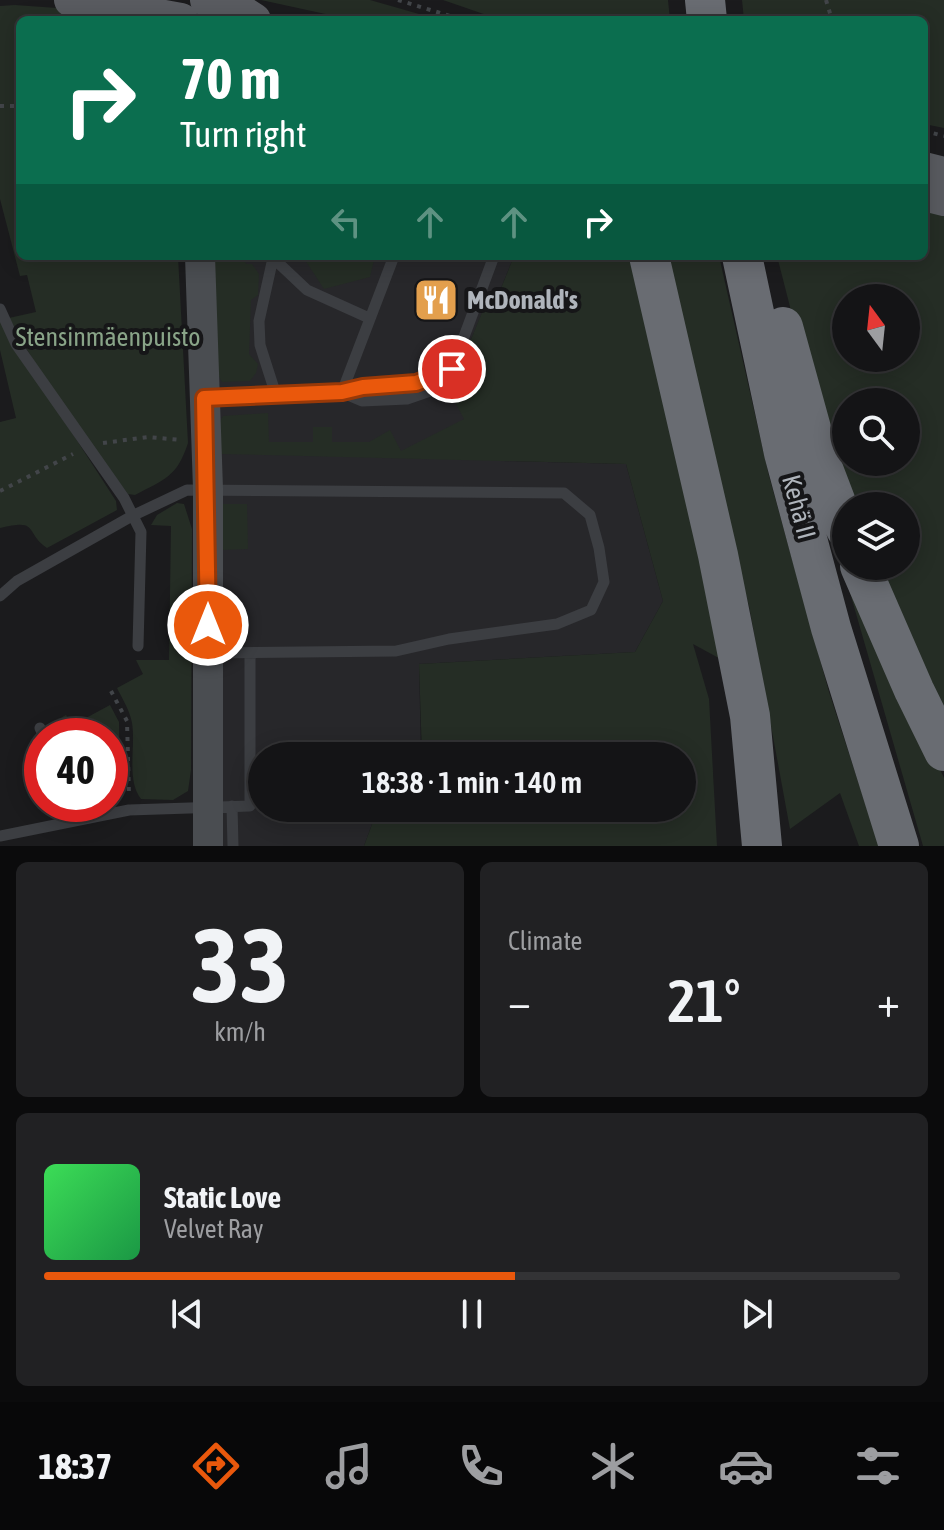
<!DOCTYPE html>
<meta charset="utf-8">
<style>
body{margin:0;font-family:"Asap Condensed",sans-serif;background:#212123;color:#f1f3f6;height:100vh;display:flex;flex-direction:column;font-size:30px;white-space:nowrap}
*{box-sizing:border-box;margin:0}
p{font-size:26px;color:#9d9ea1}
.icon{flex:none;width:44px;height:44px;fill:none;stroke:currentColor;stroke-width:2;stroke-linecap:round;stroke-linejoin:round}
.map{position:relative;height:846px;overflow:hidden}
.sheet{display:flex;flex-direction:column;gap:16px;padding:16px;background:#0b0b0c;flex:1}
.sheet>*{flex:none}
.guide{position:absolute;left:16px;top:16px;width:912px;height:244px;border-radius:12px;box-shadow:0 4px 20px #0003,0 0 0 2px #333335;background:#0b6e4f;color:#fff;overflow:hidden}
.needle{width:52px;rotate:345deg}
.fabs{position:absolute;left:832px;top:284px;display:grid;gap:16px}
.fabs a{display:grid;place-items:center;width:88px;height:88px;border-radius:50%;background:#141416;box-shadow:0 4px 20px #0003,0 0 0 2px #333335;font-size:40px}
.speed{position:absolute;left:24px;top:718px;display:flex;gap:16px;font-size:40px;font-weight:700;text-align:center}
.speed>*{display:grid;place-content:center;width:104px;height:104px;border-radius:50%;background:#141416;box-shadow:0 4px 20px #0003,0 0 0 2px #333335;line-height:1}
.speed .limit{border:12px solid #d22;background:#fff;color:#111}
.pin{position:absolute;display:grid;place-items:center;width:68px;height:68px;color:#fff;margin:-34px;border:4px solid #fff;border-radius:50%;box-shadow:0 2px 8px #0007}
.me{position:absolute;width:88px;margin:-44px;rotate:0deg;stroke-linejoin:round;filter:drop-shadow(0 0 6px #0008)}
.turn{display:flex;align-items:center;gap:28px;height:168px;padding:0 32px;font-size:36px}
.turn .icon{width:104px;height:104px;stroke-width:2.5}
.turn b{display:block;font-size:56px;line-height:68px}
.lanes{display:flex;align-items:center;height:76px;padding:0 32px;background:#0003;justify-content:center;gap:40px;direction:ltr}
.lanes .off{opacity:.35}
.big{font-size:60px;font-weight:600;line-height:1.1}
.sheet .card{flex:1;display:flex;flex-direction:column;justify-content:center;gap:12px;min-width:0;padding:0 28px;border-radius:12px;background:#212123}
.sheet .dial{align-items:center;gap:0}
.dial b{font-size:104px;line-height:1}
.song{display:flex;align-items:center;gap:24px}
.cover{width:96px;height:96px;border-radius:12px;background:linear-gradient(135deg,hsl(130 70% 55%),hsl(140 70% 35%))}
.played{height:8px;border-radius:4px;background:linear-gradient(90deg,#ea580c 55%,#333335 55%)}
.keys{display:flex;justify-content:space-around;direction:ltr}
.heat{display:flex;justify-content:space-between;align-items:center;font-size:44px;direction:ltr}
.sheet .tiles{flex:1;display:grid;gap:16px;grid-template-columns:1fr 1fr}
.card:last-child{grid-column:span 2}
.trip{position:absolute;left:248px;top:742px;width:448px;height:80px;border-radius:40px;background:#141416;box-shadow:0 4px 20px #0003,0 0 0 2px #333335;font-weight:600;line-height:80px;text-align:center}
.dock{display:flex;height:128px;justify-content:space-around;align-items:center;background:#080809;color:#9d9ea1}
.dock .icon{width:56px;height:56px}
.dock .current{color:#ea580c}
.dock b{font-size:36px;color:#f1f3f6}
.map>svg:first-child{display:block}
.built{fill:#27272a}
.green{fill:#252d25;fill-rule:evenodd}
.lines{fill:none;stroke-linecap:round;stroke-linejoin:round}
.path{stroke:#424549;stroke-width:4;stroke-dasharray:4 6;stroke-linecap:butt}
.lane{stroke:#3c3e42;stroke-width:11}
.secondary{stroke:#4a4d51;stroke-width:30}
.primary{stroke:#595b60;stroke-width:34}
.highway{stroke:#696c72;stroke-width:40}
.route-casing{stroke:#983908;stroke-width:20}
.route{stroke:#ea580c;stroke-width:14}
.labels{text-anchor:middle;stroke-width:8;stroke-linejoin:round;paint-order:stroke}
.poi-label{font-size:26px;font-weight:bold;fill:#afb4bb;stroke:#161618;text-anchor:start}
.park-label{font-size:26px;fill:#89a488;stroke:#161618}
.street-label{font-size:26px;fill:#afb4bb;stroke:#161618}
</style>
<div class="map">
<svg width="944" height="846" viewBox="0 0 944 846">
<rect width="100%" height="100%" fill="#1b1b1d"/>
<path class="built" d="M 212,256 L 514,256 L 495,303 L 485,306 L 452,386 L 453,398 L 503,461 L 626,464 L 663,601 L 635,652 L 419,664 L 421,756 L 262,756 L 262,808 L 378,808 L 364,846 L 222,846 Z"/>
<path class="green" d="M 261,0 L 370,0 L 440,20 L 353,20 Z
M 443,0 L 668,0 L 670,20 L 501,20 Z
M 742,0 L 944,0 L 944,128 L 924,124 L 924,20 L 744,20 Z
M 15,5 L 71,9 L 125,20 L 20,20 L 20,256 L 178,256 L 188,443 C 177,477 165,479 135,495 L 128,494 C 86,438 42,380 9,318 L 36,312 L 27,275 L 20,276 L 0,199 L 0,6 Z
M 924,208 L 944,215 L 944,728 L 875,566 L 906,566 L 906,506 L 852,506 L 798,338 L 777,256 L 924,256 ZM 846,298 L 906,298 L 906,358 L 846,358 ZM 846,402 L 906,402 L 906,462 L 846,462 Z
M 212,256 L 238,256 L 247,264 L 252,264 L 259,274 L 258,295 L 251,300 L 249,354 L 258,364 L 256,373 L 250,381 L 222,382 L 218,375 Z
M 324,256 L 327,260 L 337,256 L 375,256 L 370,277 L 324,289 L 303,257 Z
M 514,256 L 634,256 L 726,662 L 693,644 L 709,699 L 717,846 L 364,846 L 378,808 L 682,808 L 682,756 L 422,756 L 419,664 L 635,652 L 663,601 L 626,464 L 221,454 L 220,421 L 223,416 L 268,413 L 269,442 L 313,442 L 313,427 L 332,427 L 332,442 L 369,442 L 390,430 L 401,451 L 464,419 L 453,398 L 452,386 L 485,305 L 495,303 Z
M 661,256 L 696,256 L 697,260 L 703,261 L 704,256 L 719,256 L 769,476 L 829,692 L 879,846 L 859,846 L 840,793 L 790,829 L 749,606 L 686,368 Z
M 0,321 L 116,501 L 117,510 L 47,548 C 24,532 40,518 0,528 L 0,422 L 16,418 L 0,350 Z
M 823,499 L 846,548 L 846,566 L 944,778 L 944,846 L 923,846 Z
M 177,503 L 184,504 L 192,529 L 191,770 L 188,791 L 173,800 L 141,799 C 126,779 136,747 132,723 C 130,711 123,700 117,688 L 143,674 L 136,660 L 169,660 L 171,526 L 151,525 L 157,515 Z
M 221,504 L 247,504 L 248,549 L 221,550 Z
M 110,705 L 119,722 L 120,798 L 110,795 L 110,736 L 58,736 L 51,723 L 66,715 L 73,725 Z"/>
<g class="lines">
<path class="path" d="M 398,0 L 463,20
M 826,0 L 832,20
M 0,106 L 20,106
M 924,131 L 944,136
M 103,443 L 148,437 L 182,440
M 0,491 L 73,454
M 111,691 L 127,721 L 129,796"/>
<path class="lane" d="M 271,256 L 307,290 L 369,318
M 273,258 L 259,321 L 260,345 L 276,395
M 0,309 L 16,344 L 124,498 L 141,532 L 138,646
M 342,392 L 394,256
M 343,393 L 362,401 L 407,399 L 433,390 L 452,369 L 494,256
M 205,398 L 342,392 L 363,387 L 416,383 L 452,369
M 0,596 L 17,581 L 132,516 L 187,490 L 564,493 L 590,515 L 599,548 L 604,582 L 591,610 L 557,624 L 449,639 L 396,651 L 211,653
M 40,728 L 44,736
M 81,804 L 89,818
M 232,806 L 233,846
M 0,836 L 129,810 L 250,806 L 250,653"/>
<path class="secondary" d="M 200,256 L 208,489 L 208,846"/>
<path class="primary" d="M 71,0 L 181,20
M 207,0 L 237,9 L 254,20
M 924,169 L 944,174
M 924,194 L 944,199"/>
<path class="highway" d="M 705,0 L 707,20
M 649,256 L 718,555 L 750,716 L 762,846
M 742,256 L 784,453 L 831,628 L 899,846
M 783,327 L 820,461 L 846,529
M 860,566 L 914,690 L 944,751"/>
</g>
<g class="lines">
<g class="route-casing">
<path id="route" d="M 208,625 L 204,398 L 342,392 L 363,387 L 416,383 L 452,369"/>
</g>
<use href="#route" class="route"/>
</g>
<defs>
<g id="restaurant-square" transform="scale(2.3)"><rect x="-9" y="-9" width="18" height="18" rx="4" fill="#e39f4d" stroke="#161618"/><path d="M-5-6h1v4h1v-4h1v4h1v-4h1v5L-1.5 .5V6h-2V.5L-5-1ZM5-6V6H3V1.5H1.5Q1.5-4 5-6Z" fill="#fff"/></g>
</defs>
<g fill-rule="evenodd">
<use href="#restaurant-square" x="436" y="300"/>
</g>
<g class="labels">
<g class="poi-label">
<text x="467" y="309">McDonald's</text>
</g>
<g class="park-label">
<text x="108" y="346">Stensinmäenpuisto</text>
</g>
<g class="street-label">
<text transform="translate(799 507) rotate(75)" y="9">Kehä II</text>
</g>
</g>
</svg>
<div class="fabs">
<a><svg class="needle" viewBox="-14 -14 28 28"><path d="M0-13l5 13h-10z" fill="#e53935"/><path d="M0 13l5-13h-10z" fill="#9d9ea1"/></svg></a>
<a><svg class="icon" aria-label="search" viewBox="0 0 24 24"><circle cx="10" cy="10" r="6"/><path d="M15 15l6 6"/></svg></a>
<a><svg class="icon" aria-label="layers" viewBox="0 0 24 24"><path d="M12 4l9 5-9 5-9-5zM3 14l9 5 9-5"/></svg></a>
</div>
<div class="speed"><div class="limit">40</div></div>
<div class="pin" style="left:452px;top:369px;background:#d93025"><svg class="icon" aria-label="arrive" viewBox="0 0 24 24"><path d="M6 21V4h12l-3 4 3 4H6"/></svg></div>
<svg class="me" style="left:208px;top:625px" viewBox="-20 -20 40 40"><circle r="17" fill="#ea580c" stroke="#fff" stroke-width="3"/><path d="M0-11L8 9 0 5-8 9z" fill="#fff"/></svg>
<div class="trip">18:38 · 1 min · 140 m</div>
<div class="guide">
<div class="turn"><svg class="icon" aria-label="right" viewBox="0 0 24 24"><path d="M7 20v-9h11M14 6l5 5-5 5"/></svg><div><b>70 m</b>Turn right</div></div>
<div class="lanes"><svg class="icon off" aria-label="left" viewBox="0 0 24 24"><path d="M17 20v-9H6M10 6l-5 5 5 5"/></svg><svg class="icon off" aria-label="ahead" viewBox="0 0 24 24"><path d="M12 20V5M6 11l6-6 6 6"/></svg><svg class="icon off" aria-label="ahead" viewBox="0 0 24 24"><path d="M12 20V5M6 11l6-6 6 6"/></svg><svg class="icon" aria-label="right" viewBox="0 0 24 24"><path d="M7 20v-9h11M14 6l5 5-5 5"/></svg></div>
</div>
</div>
<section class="sheet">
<div class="tiles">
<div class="card dial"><b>33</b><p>km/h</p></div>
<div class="card"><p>Climate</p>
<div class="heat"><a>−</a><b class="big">21°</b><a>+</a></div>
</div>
<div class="card">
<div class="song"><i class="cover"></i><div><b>Static Love</b><p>Velvet Ray</p></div></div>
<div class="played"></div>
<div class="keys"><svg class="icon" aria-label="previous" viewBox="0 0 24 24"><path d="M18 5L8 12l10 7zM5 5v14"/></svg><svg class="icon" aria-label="pause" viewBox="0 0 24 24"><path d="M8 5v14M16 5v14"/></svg><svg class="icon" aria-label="next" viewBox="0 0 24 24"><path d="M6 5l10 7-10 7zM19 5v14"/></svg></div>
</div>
</div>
</section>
<nav class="dock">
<b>18:37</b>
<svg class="icon current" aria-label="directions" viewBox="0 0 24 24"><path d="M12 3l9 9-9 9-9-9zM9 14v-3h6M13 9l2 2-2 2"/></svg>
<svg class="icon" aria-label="music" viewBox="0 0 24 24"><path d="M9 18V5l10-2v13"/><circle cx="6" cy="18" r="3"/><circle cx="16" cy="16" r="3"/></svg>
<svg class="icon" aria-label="phone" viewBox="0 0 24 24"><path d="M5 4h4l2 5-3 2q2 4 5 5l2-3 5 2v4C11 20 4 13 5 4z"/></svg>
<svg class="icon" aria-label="climate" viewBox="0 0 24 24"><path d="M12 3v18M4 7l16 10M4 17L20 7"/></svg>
<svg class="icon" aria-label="car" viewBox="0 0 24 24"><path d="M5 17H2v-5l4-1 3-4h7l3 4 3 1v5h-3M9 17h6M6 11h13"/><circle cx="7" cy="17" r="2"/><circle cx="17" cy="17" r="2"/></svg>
<svg class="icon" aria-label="filters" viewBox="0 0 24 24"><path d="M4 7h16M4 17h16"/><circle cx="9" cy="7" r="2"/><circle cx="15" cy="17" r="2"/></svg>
</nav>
